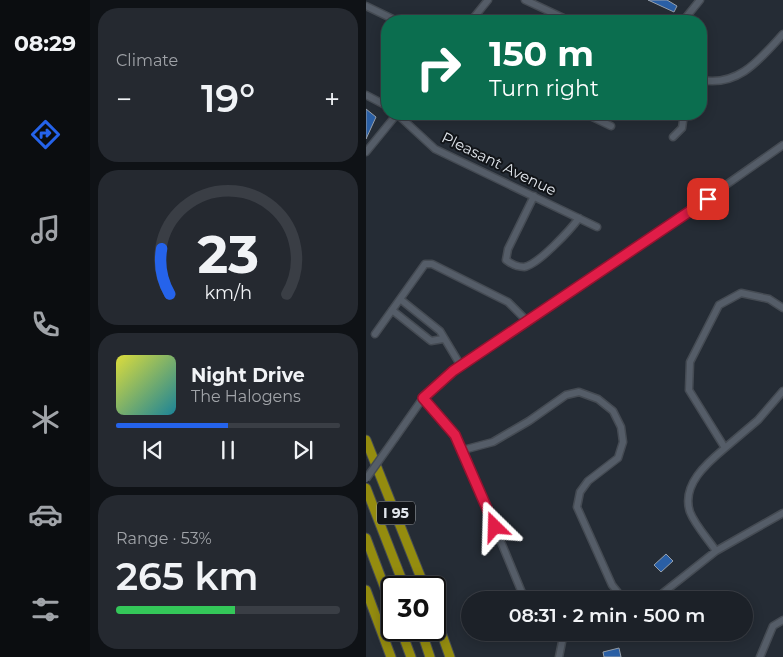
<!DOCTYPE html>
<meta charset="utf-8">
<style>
body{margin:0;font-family:Montserrat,sans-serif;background:#252930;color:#f1f3f6;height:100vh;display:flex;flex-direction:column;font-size:19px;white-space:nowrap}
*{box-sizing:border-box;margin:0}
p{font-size:16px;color:#a0a3a8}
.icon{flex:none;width:28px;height:28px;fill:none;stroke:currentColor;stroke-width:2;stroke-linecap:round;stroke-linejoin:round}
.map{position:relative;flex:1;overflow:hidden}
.side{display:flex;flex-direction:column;gap:8px;padding:8px;background:#0f1216;width:276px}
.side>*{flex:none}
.banner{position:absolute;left:15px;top:15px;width:326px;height:105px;border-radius:20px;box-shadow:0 2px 12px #0003,0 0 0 1px #3a3e45;background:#0b6e4f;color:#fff;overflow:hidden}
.speed{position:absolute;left:15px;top:576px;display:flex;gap:10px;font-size:25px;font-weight:700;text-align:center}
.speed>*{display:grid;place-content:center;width:65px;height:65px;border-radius:50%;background:#1c2128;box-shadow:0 2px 12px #0003,0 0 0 1px #3a3e45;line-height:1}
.speed .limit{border:2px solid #111;border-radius:8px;background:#fff;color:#111}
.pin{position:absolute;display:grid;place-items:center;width:42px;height:42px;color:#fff;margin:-21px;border-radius:10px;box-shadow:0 2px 8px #0006}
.me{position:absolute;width:55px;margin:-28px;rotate:338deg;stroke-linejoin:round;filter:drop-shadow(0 0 4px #0008)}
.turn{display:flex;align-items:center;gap:18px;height:105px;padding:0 25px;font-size:22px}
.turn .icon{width:65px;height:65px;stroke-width:2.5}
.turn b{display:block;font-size:35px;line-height:42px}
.big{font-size:38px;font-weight:600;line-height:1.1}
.side .tile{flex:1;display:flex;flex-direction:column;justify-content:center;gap:8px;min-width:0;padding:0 18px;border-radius:20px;background:#252930}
.side .dial{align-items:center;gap:0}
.dial svg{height:130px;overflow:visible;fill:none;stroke:#3a3e45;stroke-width:7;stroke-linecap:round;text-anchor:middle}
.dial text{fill:#f1f3f6;stroke:none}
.song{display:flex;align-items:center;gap:15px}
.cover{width:60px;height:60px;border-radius:8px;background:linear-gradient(135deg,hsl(60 70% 55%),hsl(190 70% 35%))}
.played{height:5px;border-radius:2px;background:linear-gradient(90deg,#2563eb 50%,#3a3e45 50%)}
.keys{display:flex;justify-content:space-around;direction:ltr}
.heat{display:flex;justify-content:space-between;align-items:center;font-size:28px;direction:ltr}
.charge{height:8px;border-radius:4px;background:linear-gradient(90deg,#34c759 53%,#3a3e45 0)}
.trip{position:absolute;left:95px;top:591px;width:292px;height:50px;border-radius:25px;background:#1c2128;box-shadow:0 2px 12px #0003,0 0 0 1px #3a3e45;font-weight:600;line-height:50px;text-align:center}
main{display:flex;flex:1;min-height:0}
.tabs{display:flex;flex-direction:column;width:90px;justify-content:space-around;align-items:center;background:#0b0d10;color:#a0a3a8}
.tabs .icon{width:35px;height:35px}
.tabs .active{color:#2563eb}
.tabs b{font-size:22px;color:#f1f3f6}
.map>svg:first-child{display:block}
.building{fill:#2a5fa5;stroke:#97a0ab}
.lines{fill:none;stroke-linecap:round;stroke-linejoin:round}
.minor-casing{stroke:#454b53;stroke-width:9}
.highway-casing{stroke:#454b53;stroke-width:11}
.minor{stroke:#555d68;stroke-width:6}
.highway{stroke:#948c0f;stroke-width:9}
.minor-bridge-casing{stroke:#454b53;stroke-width:9;stroke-linecap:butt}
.minor-bridge{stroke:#555d68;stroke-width:6}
.route-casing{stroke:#92132f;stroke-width:12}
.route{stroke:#e11d48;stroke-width:9}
.labels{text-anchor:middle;stroke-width:4;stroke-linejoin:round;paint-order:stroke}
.shield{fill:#111418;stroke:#a3a7ac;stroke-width:1}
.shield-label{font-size:14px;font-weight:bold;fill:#e1e6ec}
.street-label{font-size:15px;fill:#e1e6ec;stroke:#111418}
</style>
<main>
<nav class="tabs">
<b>08:29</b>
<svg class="icon active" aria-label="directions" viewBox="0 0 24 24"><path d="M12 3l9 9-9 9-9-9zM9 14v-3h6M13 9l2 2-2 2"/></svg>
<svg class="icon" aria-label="music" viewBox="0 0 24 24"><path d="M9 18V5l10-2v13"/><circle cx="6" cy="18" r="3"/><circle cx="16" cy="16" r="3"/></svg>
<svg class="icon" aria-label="phone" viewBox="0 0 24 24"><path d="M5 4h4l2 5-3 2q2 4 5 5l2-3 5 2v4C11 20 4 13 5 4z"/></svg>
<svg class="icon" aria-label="climate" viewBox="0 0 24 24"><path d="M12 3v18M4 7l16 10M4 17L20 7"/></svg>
<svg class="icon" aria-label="car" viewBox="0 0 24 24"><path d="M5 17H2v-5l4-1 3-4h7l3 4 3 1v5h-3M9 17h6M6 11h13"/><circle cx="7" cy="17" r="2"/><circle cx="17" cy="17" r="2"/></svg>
<svg class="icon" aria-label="filters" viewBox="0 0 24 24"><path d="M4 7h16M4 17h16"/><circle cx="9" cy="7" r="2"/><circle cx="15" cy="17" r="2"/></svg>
</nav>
<section class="side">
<div class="tile"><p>Climate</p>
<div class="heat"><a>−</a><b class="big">19°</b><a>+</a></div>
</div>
<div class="tile dial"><svg viewBox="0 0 100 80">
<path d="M14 69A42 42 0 1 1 86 69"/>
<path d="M14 69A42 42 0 0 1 9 41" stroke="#2563eb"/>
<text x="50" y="56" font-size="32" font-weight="700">23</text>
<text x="50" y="72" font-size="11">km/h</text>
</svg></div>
<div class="tile">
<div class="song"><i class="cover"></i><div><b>Night Drive</b><p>The Halogens</p></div></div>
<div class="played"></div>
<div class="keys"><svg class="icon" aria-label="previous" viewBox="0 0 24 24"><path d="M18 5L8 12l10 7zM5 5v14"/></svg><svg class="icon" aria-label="pause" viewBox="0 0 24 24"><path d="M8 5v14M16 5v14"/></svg><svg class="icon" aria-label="next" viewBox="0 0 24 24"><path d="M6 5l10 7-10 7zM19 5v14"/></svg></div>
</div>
<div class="tile"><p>Range · 53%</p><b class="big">265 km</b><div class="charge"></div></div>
</section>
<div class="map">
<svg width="417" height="657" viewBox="0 0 417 657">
<rect width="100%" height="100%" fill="#252c35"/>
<path class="building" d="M 282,0 L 301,0 L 311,6 L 308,12 Z
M 0,109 L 10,117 L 0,139 Z
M 300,554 L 307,561 L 295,572 L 288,565 Z
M 253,648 L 255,657 L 238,657 L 237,652 Z"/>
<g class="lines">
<g class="minor-casing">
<path id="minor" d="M 159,0 L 204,21
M 0,6 L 31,21
M 105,21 L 122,0
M 317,21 L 334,0
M 335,80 C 373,87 394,59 417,34
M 0,95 L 21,106
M 31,114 L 69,149 L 231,227
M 220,114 L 245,126
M 307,137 L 316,128 L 318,114
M 0,152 L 31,114
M 168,196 L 142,249 L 140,260 C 145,264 151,267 158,267 C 172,265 205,229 213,218
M 34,299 L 74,331 L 95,366
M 417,308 L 403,299 L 375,293 L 353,305 L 324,362 L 323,390 L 359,448 L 392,420 L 417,391
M 26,310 L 65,341 L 77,339
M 9,334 L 59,264 L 66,264 L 142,302 L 161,321
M 57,398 L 77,419 L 97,450 L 159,600
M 29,438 L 57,398 L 80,377 L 273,246 L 417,145
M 97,450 L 127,442 L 163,421 L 200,395 L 213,392 L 232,399 L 247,411 L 255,427 L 257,442 L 252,458 L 222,481 L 214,492 L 211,507 L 246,585 L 258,600
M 350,551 C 342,539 329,525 324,512 C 315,485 341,463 359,448
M 288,600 L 350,551 L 417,513
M 213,632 L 233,632
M 193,657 L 198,632
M 394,657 L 407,626 L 417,620"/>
</g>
<g class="highway-casing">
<path id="highway" d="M 0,440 L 59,588
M 0,488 L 39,588
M 0,538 L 26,607
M 0,590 L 25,657
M 69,615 L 84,657
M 35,630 L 45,657
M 55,630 L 64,657"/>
</g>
<use href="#minor" class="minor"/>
<use href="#highway" class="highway"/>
<g class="minor-bridge-casing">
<path id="minor-bridge" d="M 0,479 L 29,438"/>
</g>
<use href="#minor-bridge" class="minor-bridge"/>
</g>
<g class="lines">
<g class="route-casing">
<path id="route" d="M 129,527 L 89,435 L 57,398 L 87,371 L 342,199"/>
</g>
<use href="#route" class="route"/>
</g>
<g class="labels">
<rect class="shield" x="11" y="501.5" width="38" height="23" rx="4"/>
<g class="shield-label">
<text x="30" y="518">I 95</text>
</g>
<g class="street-label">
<text transform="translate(133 164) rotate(26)" y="5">Pleasant Avenue</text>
</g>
</g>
</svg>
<div class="speed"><div class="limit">30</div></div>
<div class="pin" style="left:342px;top:199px;background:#d93025"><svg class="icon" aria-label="arrive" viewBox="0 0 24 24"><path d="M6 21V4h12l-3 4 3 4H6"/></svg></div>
<svg class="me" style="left:129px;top:527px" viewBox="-20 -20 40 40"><path d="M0-17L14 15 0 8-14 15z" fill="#e11d48" stroke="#fff" stroke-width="4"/></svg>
<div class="trip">08:31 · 2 min · 500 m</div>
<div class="banner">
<div class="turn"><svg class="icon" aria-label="right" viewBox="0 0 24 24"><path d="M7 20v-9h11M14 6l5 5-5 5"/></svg><div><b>150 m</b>Turn right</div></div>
</div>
</div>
</main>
